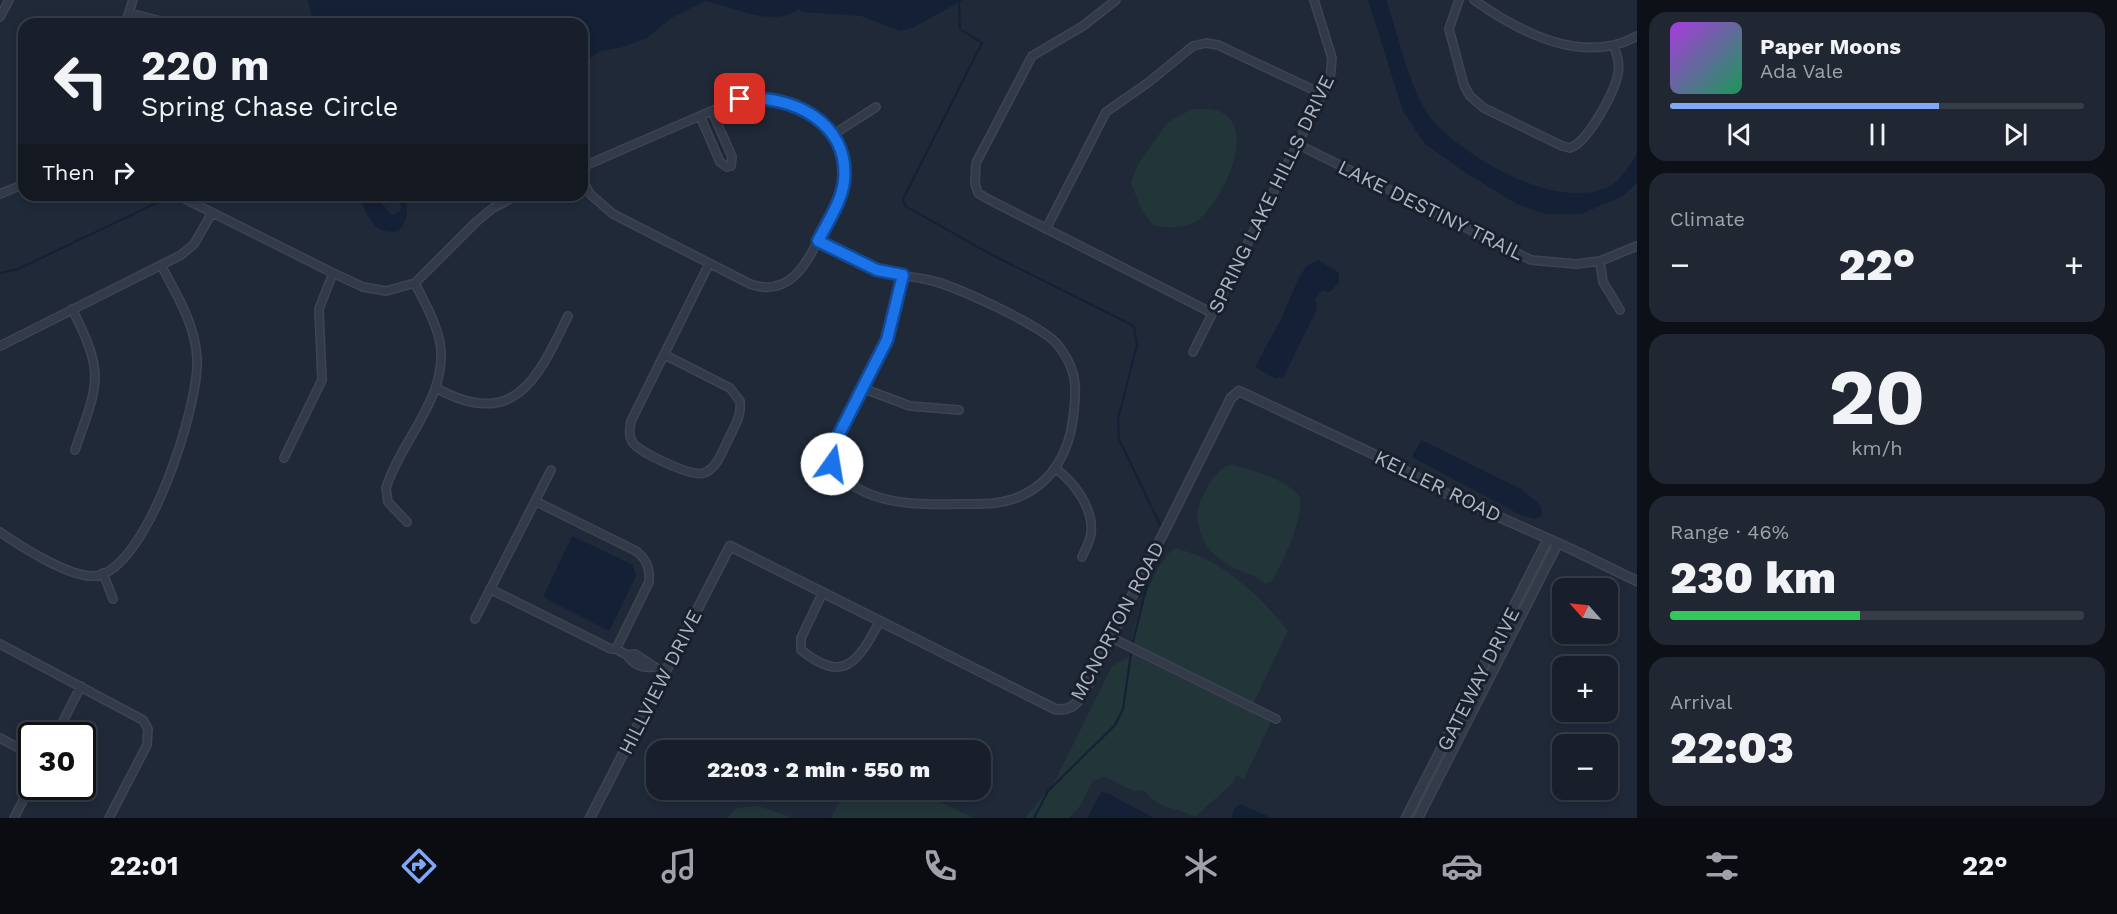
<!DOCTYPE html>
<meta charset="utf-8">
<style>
body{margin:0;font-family:"Work Sans",sans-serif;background:#212732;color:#f1f3f6;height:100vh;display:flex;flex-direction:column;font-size:22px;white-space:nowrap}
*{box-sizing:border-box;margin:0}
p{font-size:20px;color:#9fa2a8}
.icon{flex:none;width:33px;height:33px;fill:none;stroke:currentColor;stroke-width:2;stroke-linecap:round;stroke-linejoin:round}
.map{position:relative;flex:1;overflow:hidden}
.details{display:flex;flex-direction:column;gap:12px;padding:12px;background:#0d1117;width:480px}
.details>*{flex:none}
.top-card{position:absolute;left:18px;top:18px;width:570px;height:183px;border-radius:18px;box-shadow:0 3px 9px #0003,0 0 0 2px #363d47;background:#181f2a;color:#f1f3f6;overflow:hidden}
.needle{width:39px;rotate:297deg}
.fabs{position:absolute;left:1552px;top:578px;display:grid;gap:12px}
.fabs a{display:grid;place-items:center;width:66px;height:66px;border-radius:12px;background:#181f2a;box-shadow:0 3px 9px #0003,0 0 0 2px #363d47;font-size:30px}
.speed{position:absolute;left:18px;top:722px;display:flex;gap:12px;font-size:30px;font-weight:700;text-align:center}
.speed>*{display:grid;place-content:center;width:78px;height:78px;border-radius:50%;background:#181f2a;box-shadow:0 3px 9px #0003,0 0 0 2px #363d47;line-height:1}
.speed .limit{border:3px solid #111;border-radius:9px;background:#fff;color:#111}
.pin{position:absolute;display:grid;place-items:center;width:51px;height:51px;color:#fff;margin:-26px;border-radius:12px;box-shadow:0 3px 9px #0006}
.me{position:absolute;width:66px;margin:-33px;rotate:13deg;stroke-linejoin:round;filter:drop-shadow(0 0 4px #0008)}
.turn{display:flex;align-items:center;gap:21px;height:126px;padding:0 24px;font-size:27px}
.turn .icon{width:78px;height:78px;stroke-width:2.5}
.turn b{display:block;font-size:42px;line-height:51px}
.then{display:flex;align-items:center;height:57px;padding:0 24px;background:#0003;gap:12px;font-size:22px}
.big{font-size:45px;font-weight:800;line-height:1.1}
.details .card{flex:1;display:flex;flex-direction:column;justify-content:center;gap:9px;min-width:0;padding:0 21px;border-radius:18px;background:#212732}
.details .dial{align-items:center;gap:0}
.dial b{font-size:78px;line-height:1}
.song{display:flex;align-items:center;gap:18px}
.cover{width:72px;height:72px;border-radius:9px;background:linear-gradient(135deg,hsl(280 70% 55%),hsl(150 70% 35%))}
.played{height:6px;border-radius:3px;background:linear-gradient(90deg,#7ea9f9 65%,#363d47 65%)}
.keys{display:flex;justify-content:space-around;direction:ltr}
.heat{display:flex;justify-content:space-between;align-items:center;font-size:33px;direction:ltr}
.charge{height:9px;border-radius:4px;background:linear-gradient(90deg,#34c759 46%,#363d47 0)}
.trip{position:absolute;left:646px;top:740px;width:345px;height:60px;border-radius:18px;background:#181f2a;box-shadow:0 3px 9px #0003,0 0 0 2px #363d47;font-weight:800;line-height:60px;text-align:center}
.dock{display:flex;height:96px;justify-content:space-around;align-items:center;background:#0a0c11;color:#9fa2a8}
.dock .icon{width:42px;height:42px}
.dock .current{color:#7ea9f9}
.dock b{font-size:27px;color:#f1f3f6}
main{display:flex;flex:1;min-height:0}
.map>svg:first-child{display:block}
.green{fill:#223539}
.water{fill:#142035}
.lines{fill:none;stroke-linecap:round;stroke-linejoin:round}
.stream{stroke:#142035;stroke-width:2}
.minor-casing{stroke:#3d4452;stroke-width:10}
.tertiary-casing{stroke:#3d4452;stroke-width:11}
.minor{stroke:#333b48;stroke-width:7}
.tertiary{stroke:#333b48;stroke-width:8}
.route-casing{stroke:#114b97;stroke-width:15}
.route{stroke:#1a73e8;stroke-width:10}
.labels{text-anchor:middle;stroke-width:6;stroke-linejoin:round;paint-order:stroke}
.street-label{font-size:20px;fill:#adb6c5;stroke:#19202c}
</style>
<main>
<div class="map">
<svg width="1637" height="818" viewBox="0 0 1637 818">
<rect width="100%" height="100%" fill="#202938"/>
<path class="green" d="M 1192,109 C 1199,110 1208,108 1215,110 C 1262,121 1222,206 1195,222 C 1184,228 1166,228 1154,226 L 1142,211 L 1131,183 L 1138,164 L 1168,122 Z
M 1229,465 C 1247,467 1290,481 1300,497 C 1303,520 1283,563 1271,582 L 1265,584 C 1259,576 1250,576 1241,571 C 1220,562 1204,550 1199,527 C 1196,515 1197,507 1203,496 C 1208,485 1217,469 1229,465 Z
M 1174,548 C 1219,557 1260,595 1288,631 L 1253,704 L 1131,644 C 1136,617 1154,565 1174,548 Z
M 1130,651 L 1272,720 L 1244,779 L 1236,775 L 1233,783 L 1195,817 C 1178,807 1156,809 1145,791 L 1132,790 L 1105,777 L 1093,781 L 1080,806 L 1069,818 L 1025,818 L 1054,783 L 1112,666 L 1130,656 Z
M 846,789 L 912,789 L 974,818 L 831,818 Z
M 758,806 L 793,818 L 728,818 L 736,808 Z"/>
<path class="water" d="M 308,0 L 963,0 L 912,28 L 900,31 L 861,16 L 803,12 L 798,9 C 771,29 734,6 705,1 L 671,18 L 647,38 L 623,47 L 601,51 L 582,63 L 582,24 L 313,24 Z
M 1368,0 L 1386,0 C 1399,36 1410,95 1435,123 C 1469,160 1558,211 1608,187 C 1621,181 1629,166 1637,153 L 1637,183 L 1623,196 L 1581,214 L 1545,214 L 1517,204 L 1466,173 L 1425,144 L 1403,111 Z
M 359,195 L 374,195 L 392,215 L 399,212 L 402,207 L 395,195 L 404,195 C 408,210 409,218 399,231 C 373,236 367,215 359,195 Z
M 1318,260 L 1339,273 L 1339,282 L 1330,292 L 1322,291 L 1315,299 L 1317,309 L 1284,376 L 1276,379 L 1255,367 L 1280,321 L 1299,278 L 1306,266 Z
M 1421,440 L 1521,489 L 1541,506 L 1542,515 L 1534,519 L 1519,514 L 1412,457 Z
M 572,536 L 633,565 L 636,576 L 609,631 L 543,597 Z
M 1101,792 L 1107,793 L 1154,818 L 1087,818 Z
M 1240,804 L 1272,818 L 1231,818 L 1235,808 Z"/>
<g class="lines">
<path class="stream" d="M 959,0 L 960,29 L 982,43 L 903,199 L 905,206 L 994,256 L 1134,326 L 1137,345 L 1118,419 L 1119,439 L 1161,527
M 0,273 L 18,269 L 167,198
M 1133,642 L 1148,581 L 1169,533
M 1034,818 L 1048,791 L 1115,725 L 1123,709 L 1131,654"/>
<g class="minor-casing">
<path id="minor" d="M 1116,0 L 1083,26 L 1032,56 L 976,163 L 975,184 L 978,193 L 986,198 L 1212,313
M 1459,0 L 1449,29 L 1464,85 L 1470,96 L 1484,108 L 1562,146 L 1570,148 C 1588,142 1614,93 1618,74 C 1620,64 1617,55 1614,46
M 1474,0 C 1519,32 1583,66 1637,36
M 129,13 L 172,24
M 0,17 L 9,0
M 125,24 L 133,0
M 700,116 L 720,162 L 727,167 L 731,166 L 732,157 L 712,111
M 834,134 L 876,107
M 1297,144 L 1531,260 L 1576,264 L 1600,261 L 1637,246
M 582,167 L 739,99 C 790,94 853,122 844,182 C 842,198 831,214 824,228 C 809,259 792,299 750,284 L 613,214 L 590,194 L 582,179
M 0,194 L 24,184
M 177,195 L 333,273 L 363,287 L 386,291 L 415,283 L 476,222 L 493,208 L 518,195
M 1046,229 L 1106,112 L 1149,82 L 1193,46 L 1206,43 L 1218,45 L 1322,94
M 818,241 C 840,252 861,265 884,272 C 898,277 914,276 929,280 C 956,286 1030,321 1052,339 C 1060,346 1066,356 1070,365 C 1078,383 1075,400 1073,419 C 1069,451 1053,481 1023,495 C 1003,505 982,504 960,504 C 917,505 859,506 832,464 L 832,448 L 887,340 L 903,275
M 1600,261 L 1603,282 L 1620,310
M 72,309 C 106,376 98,383 75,450
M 0,346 L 181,255 L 194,244 L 212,213
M 1193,352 L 1330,79 L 1332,58 L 1314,0
M 665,355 L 730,388 L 740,401 C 742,416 734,427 728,440 C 722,452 717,468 704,473 C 691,477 641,453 633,443 C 628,436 630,428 631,421 L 709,264
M 436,388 C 515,431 538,378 568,316
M 862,388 L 910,406 L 959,410
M 284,458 L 322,380 L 319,309 L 333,273
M 1055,468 C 1074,482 1094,508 1091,534 C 1090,541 1085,550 1082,557
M 535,501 L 636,551 C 647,560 650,568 649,582 L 616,649 L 627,655 L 635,654 L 664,673
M 407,522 L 388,502 L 386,488 C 401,440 449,396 440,343 C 436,322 424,302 415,283
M 0,532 C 20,546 70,578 95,576 C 147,571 200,404 197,358 C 195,323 176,294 161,265
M 103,573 L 113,599
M 490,589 L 611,649 L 616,649
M 823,592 L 801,638 L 801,650 C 845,685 858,661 880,621
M 475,619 L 551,470
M 1110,637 L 1276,719
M 0,644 L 143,720 L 148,729 L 147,745 L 109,818
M 627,655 C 633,664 641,668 651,667
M 56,735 L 81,686
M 0,738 L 32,755
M 14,818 L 32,783"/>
</g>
<g class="tertiary-casing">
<path id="tertiary" d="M 590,818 L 730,546 L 1055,709 C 1067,711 1073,707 1081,698 L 1231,398 L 1239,391 L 1386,460 L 1441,491 L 1571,549 L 1637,581
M 1406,818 L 1548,539
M 1418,818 L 1558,543"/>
</g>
<use href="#minor" class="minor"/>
<use href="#tertiary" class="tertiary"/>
</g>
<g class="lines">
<g class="route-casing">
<path id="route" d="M 740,99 C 791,94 850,122 844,181 C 842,201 827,223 818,241 L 877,270 L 903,275 L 887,340 L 832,448 L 832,464"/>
</g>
<use href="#route" class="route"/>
</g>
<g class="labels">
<g class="street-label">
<text transform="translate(1271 194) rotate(-64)" y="7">SPRING LAKE HILLS DRIVE</text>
<text transform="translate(1431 210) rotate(26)" y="7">LAKE DESTINY TRAIL</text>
<text transform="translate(1438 486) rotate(26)" y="7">KELLER ROAD</text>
<text transform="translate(1117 621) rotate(-62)" y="7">MCNORTON ROAD</text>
<text transform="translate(1478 679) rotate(-63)" y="7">GATEWAY DRIVE</text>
<text transform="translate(660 682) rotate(-63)" y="7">HILLVIEW DRIVE</text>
</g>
</g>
</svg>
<div class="fabs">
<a><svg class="needle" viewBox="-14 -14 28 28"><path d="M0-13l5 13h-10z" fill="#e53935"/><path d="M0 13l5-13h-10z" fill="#9fa2a8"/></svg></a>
<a>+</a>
<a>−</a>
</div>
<div class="speed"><div class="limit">30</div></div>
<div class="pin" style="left:740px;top:99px;background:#d93025"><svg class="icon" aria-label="arrive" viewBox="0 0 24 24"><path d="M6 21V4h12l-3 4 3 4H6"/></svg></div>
<svg class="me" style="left:832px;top:464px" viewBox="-20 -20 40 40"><circle r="19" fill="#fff"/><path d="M0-13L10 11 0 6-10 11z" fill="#1a73e8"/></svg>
<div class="trip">22:03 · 2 min · 550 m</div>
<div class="top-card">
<div class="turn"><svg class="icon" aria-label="left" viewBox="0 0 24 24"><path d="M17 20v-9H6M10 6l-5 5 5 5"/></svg><div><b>220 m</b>Spring Chase Circle</div></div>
<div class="then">Then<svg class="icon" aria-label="right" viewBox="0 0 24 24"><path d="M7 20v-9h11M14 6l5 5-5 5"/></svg></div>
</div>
</div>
<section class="details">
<div class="card">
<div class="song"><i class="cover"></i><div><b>Paper Moons</b><p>Ada Vale</p></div></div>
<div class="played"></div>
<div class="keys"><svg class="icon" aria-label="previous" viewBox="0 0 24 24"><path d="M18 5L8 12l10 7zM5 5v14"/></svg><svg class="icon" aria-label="pause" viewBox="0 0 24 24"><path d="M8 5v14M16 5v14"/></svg><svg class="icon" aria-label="next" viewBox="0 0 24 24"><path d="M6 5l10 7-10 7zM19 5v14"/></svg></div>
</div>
<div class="card"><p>Climate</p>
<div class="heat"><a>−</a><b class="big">22°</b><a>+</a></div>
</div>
<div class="card dial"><b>20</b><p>km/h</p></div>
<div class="card"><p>Range · 46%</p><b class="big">230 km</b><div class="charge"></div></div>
<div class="card"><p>Arrival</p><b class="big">22:03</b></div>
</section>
</main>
<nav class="dock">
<b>22:01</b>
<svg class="icon current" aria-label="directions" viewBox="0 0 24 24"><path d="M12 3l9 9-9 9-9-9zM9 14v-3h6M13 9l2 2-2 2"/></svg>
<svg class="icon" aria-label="music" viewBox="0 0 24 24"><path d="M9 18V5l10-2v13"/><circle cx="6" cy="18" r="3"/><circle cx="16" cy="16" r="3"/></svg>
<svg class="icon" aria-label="phone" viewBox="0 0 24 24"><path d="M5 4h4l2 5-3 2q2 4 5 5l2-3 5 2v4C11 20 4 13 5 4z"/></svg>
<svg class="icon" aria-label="climate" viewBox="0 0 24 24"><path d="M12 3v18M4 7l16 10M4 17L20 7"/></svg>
<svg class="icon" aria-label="car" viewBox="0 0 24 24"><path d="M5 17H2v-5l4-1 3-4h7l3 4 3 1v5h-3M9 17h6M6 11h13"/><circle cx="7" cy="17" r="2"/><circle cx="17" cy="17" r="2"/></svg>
<svg class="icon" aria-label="filters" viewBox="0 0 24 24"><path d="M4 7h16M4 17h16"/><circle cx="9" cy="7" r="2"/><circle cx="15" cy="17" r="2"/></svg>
<b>22°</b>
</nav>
